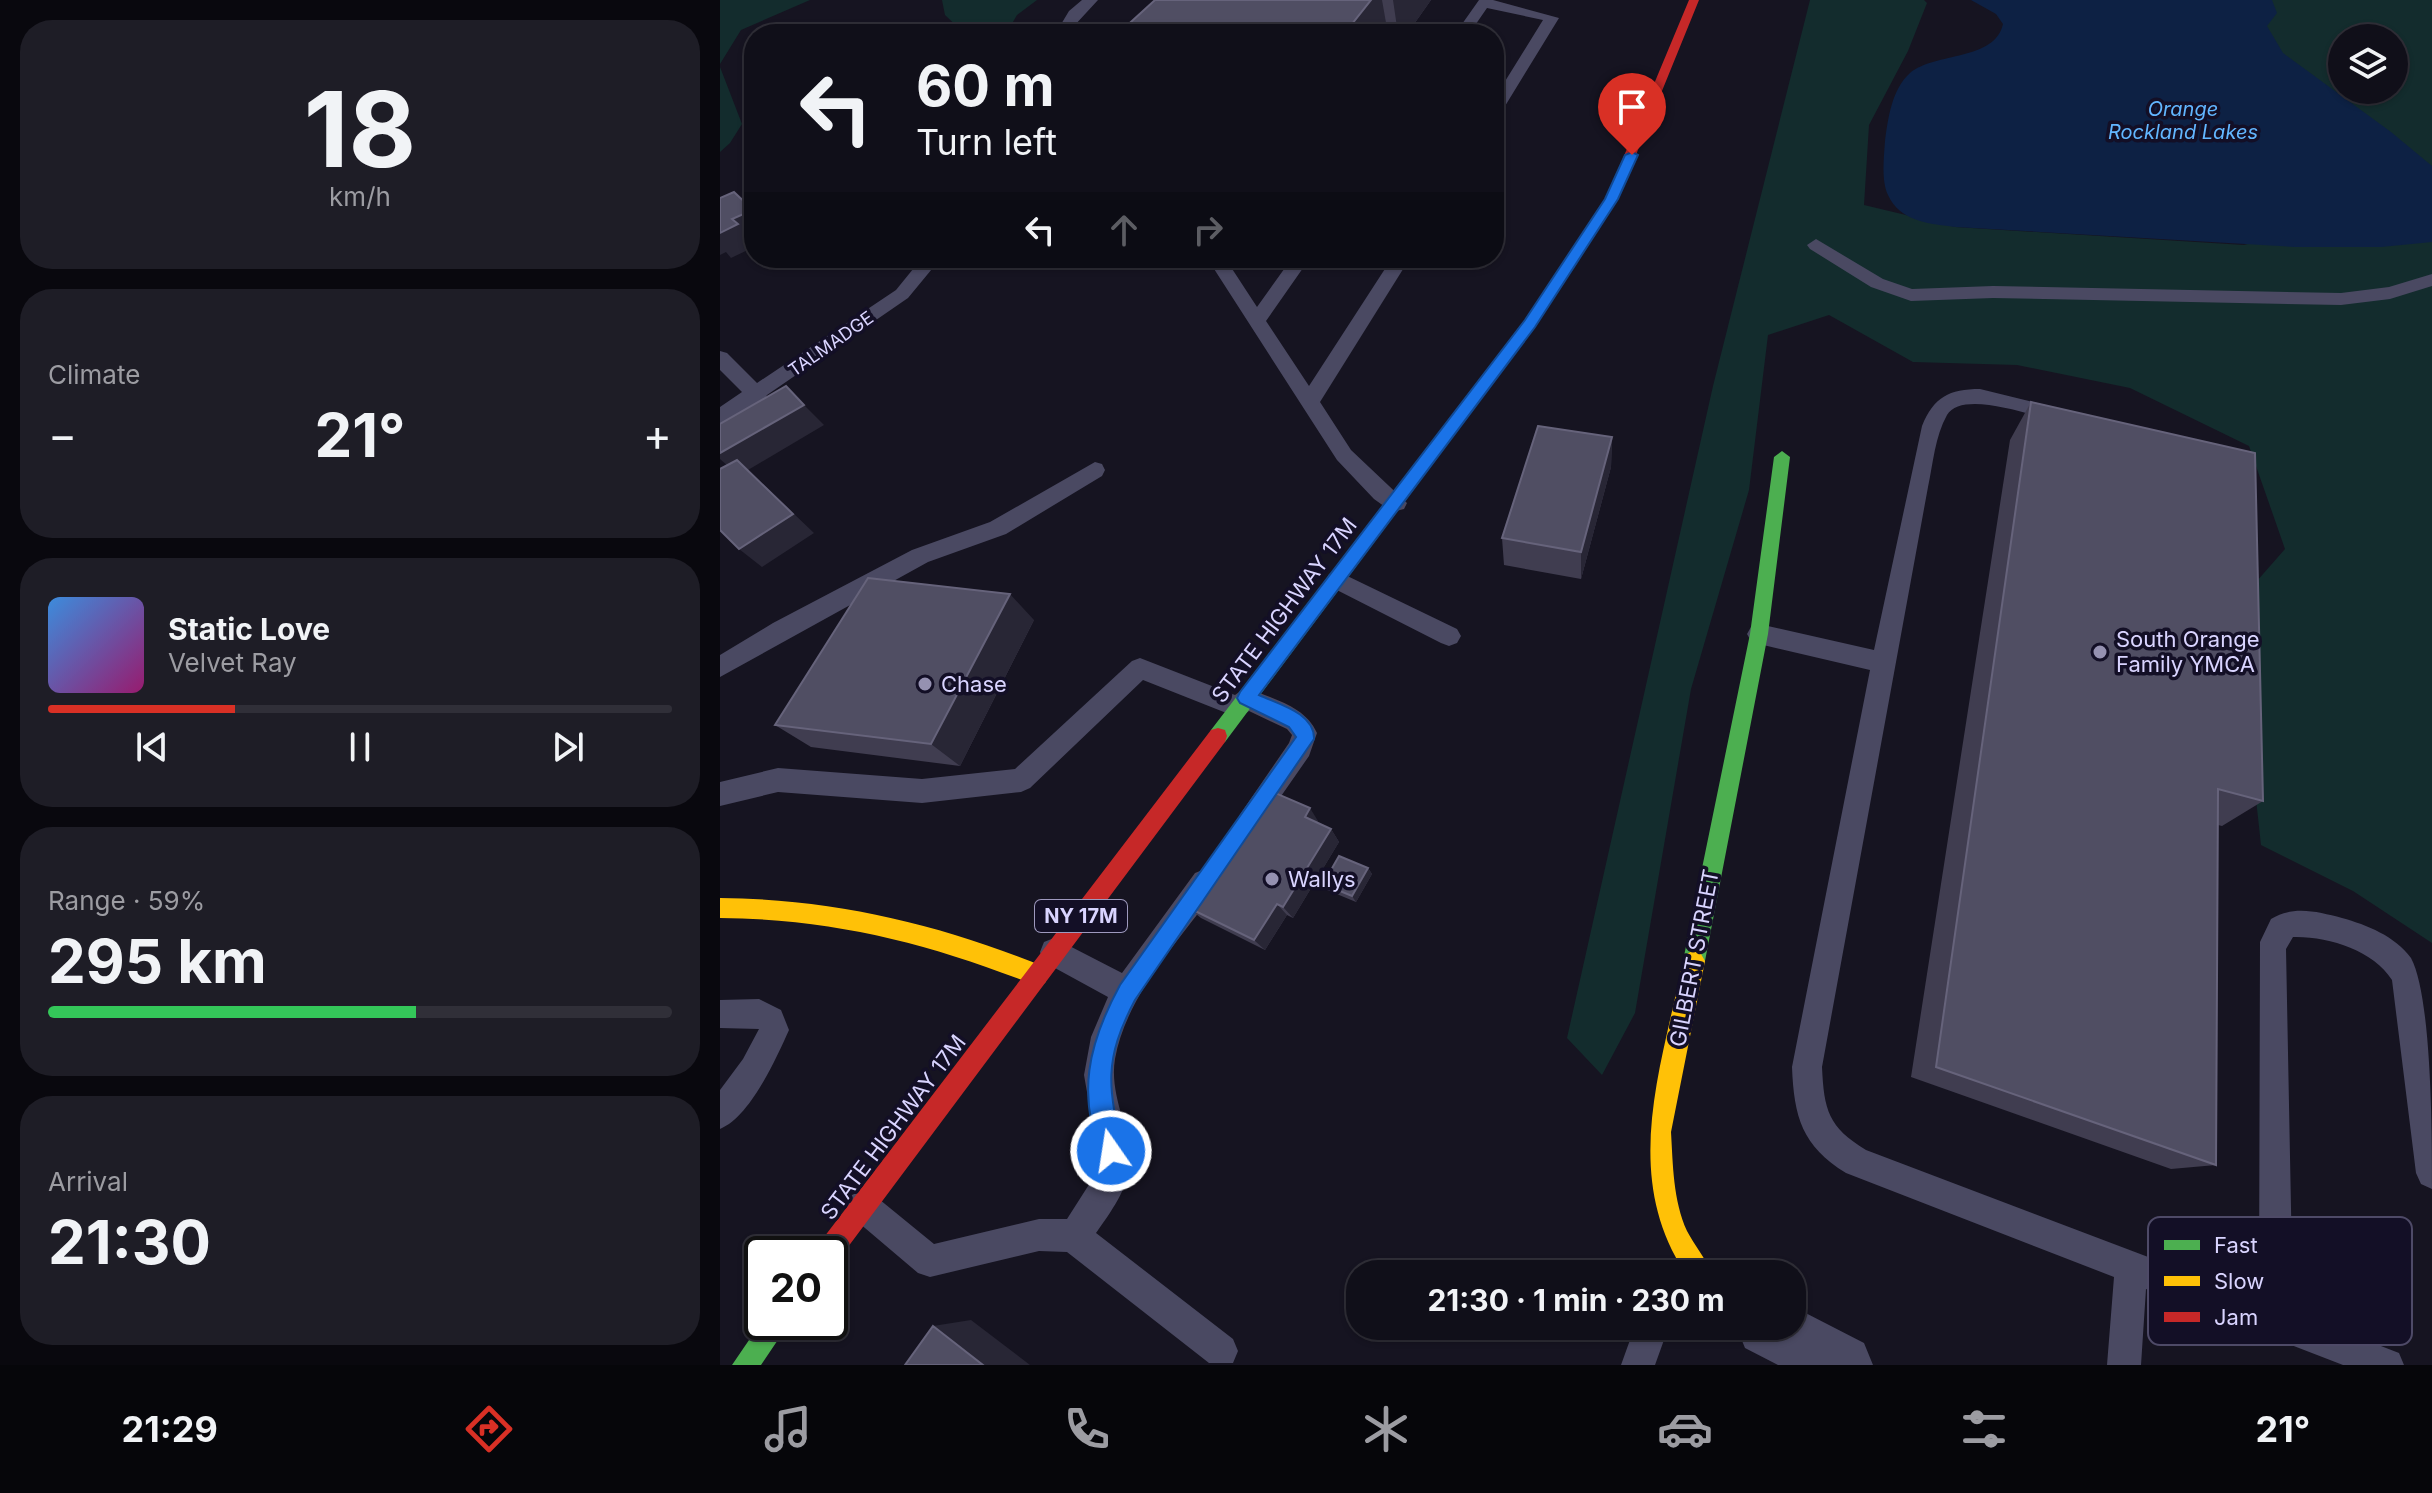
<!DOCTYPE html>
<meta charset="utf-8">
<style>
body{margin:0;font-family:Inter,sans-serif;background:#1e1d26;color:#f1f3f6;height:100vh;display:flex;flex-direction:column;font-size:30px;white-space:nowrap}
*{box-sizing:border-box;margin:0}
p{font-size:26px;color:#9c9ca2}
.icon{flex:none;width:44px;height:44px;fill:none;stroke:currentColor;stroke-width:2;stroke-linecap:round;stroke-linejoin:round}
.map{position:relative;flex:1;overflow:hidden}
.side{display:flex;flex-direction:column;gap:20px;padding:20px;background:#09080e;width:720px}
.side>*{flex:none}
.top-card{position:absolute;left:24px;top:24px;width:760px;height:244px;border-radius:32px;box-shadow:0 2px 6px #0004,0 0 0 2px #302f38;background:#100f19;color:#f1f3f6;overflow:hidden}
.tools{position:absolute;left:1608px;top:24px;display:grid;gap:16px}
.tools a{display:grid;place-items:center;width:80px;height:80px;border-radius:50%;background:#100f19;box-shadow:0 2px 6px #0004,0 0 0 2px #302f38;font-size:40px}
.speed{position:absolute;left:24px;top:1236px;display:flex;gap:16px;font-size:40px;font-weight:700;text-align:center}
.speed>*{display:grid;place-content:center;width:104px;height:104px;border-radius:50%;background:#100f19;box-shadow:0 2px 6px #0004,0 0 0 2px #302f38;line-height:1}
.speed .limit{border:4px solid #111;border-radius:12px;background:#fff;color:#111}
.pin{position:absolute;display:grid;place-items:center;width:68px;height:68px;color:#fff;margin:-82px -34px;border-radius:50% 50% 50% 0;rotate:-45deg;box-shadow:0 0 8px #0007}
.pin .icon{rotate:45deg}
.me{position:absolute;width:88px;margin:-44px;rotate:347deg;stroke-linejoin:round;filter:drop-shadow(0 0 6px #0008)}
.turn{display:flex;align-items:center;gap:28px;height:168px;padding:0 40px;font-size:36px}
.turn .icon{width:104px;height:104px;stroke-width:2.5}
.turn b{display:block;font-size:56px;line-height:68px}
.lanes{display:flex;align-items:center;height:76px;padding:0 40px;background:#0003;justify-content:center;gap:40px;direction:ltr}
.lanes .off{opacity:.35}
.big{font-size:60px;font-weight:700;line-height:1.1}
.side .tile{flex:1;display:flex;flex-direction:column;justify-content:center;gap:12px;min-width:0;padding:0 28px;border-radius:32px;background:#1e1d26}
.side .dial{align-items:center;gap:0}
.dial b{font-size:104px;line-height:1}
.song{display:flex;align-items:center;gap:24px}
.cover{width:96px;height:96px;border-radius:12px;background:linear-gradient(135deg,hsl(210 70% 55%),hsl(320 70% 35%))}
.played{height:8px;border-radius:4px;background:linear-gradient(90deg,#d93025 30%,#302f38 30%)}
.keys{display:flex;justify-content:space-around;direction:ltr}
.heat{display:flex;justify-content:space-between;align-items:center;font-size:44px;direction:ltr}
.charge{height:12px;border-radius:6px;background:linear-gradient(90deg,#34c759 59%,#302f38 0)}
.trip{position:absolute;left:626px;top:1260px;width:460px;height:80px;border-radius:32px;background:#100f19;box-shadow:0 2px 6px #0004,0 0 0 2px #302f38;font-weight:700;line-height:80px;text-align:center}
.tabs{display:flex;height:128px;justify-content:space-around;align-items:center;background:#06060a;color:#9c9ca2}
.tabs .icon{width:56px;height:56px}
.tabs .active{color:#d93025}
.tabs b{font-size:36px;color:#f1f3f6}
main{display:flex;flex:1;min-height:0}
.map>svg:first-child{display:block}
.green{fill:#132c2d;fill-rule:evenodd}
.water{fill:#0d2144}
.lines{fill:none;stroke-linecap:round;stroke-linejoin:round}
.lane{fill:#4a4962;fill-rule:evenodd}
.street{fill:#4a4962;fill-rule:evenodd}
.fast{fill:#4caf50;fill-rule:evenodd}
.slow{fill:#ffc107;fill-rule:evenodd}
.jam{fill:#c62828;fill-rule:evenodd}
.wall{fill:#403d50}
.shaded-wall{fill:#282635}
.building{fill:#504e63;stroke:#66637b;stroke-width:2}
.route{fill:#1a73e8;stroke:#114b97;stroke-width:2}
.poi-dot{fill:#9591b1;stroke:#130f26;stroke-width:3}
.labels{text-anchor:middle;stroke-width:7;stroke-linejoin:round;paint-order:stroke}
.far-street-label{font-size:18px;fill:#d9d4ff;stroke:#130f26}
.far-water-label{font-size:20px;font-style:italic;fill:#62b6ff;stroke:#130f26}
.shield{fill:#130f26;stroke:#9e99be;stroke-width:2}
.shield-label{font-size:20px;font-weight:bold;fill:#d9d4ff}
.street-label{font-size:22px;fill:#d9d4ff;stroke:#130f26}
.poi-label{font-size:22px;fill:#d9d4ff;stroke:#130f26;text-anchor:start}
.key{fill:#130f26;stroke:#4e4a67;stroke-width:2}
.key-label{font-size:22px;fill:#d9d4ff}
</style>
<main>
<section class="side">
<div class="tile dial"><b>18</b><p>km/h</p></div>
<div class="tile"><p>Climate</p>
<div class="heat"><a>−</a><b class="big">21°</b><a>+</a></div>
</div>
<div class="tile">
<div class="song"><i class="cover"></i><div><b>Static Love</b><p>Velvet Ray</p></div></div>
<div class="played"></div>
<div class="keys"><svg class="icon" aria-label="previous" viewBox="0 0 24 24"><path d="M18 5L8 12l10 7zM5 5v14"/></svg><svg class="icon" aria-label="pause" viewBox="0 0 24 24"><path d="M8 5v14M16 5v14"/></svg><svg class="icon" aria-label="next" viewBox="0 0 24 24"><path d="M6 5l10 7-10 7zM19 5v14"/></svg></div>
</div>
<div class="tile"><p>Range · 59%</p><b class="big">295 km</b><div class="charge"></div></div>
<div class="tile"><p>Arrival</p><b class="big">21:30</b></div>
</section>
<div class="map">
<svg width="1712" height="1365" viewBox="0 0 1712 1365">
<rect width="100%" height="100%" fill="#161421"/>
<path class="green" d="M 0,0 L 90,0 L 21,30 L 0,64 Z
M 222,0 L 317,0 L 297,15 L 286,34 L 245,34 L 225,15 Z
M 1090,0 L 1204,0 L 1207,3 L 1188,51 L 1149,125 L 1144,205 L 1236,227 L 1524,245 L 1712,191 L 1712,943 L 1633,891 L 1541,845 L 1515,606 L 1565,549 L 1529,446 L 1410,388 L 1297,365 L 1193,362 L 1109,315 L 1048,335 L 1029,490 L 971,689 L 915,1013 L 882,1075 L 847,1038 L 993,386 Z
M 1534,0 L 1712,0 L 1712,184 L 1542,48 ZM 1622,38 L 1674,38 L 1674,90 L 1622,90 Z
M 0,67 L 22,124 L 10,143 L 0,152 Z"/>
<path class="water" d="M 1251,0 L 1552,0 L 1557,13 L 1547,26 L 1563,53 L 1671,132 L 1712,166 L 1712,242 L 1661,247 L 1575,247 L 1236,227 C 1211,224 1180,222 1168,195 C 1161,180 1164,157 1165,141 C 1168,118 1172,89 1190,73 C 1215,52 1275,61 1283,24 L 1276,14 Z"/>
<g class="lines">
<path class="lane" d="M 362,0 L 378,0 L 354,26 L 358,34 L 344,34 L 340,26 L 349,11 Z
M 759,0 L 773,0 L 839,18 L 782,111 L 774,116 L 774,99 L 823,20 L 767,8 L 749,34 L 735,34 Z
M 1096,239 L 1163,279 L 1192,289 L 1273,286 L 1621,293 L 1669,287 L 1712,274 L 1712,286 L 1670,299 L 1621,305 L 1273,298 L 1191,301 L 1151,287 L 1090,249 L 1087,245 Z
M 202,258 L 221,258 L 188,298 L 47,395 L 44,400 L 0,424 L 0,407 L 22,392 L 0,370 L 0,351 L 7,353 L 37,383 L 176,290 Z
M 487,258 L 505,258 L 537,307 L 572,258 L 590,258 L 546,321 L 589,386 L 672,258 L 690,258 L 600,402 L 631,450 L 687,503 L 684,509 L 676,511 L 668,509 L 654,499 L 617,460 Z
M 1260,389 L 1338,408 L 1345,410 L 1348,415 L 1345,420 L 1338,422 C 1314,416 1242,389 1227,415 C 1215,436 1213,464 1208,487 L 1102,1067 C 1104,1110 1108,1127 1146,1150 L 1539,1299 L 1540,942 L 1551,919 C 1574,905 1598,912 1622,918 C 1647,925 1675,936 1691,958 C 1712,997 1712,1137 1712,1189 L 1701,1184 L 1696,1173 L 1672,980 C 1653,950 1608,936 1573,937 L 1566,949 L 1573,1312 L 1679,1353 L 1684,1365 L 1623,1365 L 1426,1289 L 1421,1365 L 1387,1365 L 1394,1277 L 1126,1173 C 1082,1146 1074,1117 1072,1067 L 1150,670 L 1039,644 L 1031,641 L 1027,634 L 1031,627 L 1039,624 L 1154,650 L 1202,426 C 1214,397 1229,389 1260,389 Z
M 375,462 L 382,464 L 385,470 L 382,476 L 286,534 L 208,562 L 0,677 L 0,655 L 53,623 L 192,550 L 270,522 Z
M 617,571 L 737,629 L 741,636 L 737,643 L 729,646 L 721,643 L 609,586 L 606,580 L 609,574 Z
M 420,658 L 515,695 L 526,687 L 535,691 C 559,701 586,708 597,733 L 589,756 L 541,825 L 532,828 L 523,825 L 519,816 L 569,743 L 572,735 L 567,729 L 529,711 L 519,718 L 423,680 L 310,788 L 301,792 L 202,803 L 58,792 L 0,806 L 0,782 L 58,768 L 202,779 L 295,769 L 412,661 Z
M 485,869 L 495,873 L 498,882 L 495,891 C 458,942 406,996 395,1059 C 389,1095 410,1127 410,1162 C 409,1188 390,1213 376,1233 L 513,1339 L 518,1351 L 513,1363 L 489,1363 L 347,1252 L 319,1251 L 210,1277 L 198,1273 L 132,1217 L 127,1206 L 132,1195 L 143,1190 L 154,1195 L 214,1244 L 319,1219 L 347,1219 L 377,1172 L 377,1149 L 364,1075 L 371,1037 L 388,997 L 324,962 L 320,952 L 324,942 L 334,938 L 402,973 L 475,873 Z
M 39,999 L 61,1010 L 69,1030 C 56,1059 30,1117 0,1129 L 0,1090 L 23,1059 L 39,1029 L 0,1028 L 0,1000 Z
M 915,1326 L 949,1326 L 935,1365 L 901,1365 Z"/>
<path class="street" d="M 1072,1306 L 1144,1343 L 1153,1365 L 1058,1365 L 1025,1348 L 1016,1326 L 1072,1326 Z"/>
<path class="fast" d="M 751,397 L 758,402 L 756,406 L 505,742 L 498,744 L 491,742 L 489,736 L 491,730 L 746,398 Z
M 1062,451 L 1070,457 L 1048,634 L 985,961 L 981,968 L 974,972 L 967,968 L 963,961 L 1030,634 L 1054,457 Z
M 42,1321 L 70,1322 L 41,1365 L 12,1365 Z"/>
<path class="slow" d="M 0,898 C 114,899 219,924 325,967 L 328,975 L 325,983 L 317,986 C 211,944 115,919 0,918 Z
M 974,950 L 981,954 L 985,961 L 951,1132 C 953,1165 953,1200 967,1231 C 975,1246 986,1259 992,1274 L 966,1274 C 900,1175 942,1067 963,961 L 967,954 Z"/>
<path class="jam" d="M 969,0 L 979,0 L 898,199 L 815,326 L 756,406 L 746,406 L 746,398 L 805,320 L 886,199 Z
M 498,728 L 505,730 L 507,736 L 505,742 L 116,1263 L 110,1265 L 110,1254 L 95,1254 L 98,1245 L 491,730 Z"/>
</g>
<path class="wall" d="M 435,0 L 711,0 L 687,34 L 401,34 L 400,32 Z
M 1311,402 L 1543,801 L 1502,826 L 1498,825 L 1496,1165 L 1451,1169 L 1191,1077 L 1290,440 Z
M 892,437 L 891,467 L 861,579 L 784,565 L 782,538 Z
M 314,620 L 240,766 L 91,747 L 55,725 Z
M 598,821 L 597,823 L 611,829 L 619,842 L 573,918 L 567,915 L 545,950 L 481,918 L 467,907 Z
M 648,868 L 652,874 L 636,902 L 607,890 L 603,884 Z"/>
<path class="shaded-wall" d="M 651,0 L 662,0 L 668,34 L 624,34 Z
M 673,0 L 711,0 L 687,34 L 678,34 Z
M 33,210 L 34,239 L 31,240 L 34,243 L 34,247 L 11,258 L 6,252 L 0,255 L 0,233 L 12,219 Z
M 84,405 L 104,425 L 28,470 L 94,533 L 42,567 L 19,549 L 18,475 L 0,459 L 0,453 Z
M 892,437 L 891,467 L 861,579 L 861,552 Z
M 290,594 L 314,620 L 240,766 L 211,744 Z
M 590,808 L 598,821 L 593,830 L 585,817 Z
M 611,829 L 619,842 L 573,918 L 563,907 Z
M 648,868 L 652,874 L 636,902 L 632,896 Z
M 557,904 L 567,915 L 545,950 L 534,940 Z
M 251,1320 L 310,1365 L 263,1365 L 213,1326 Z"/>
<path class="building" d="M 435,0 L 651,0 L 624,34 L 410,34 L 400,32 Z
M 14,192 L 33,210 L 12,219 L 18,224 L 0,233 L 0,198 Z
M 66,386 L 84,405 L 0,453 L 0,424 Z
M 1311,402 L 1535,453 L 1543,801 L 1498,789 L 1496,1165 L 1216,1067 Z
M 818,426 L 892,437 L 861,552 L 782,538 Z
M 17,460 L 73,514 L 19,549 L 0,530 L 0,469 Z
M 148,578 L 290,594 L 211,744 L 55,725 Z
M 546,789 L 590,808 L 585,817 L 611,829 L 563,907 L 557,904 L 534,940 L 467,907 Z
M 619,856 L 648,868 L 632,896 L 603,884 Z
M 213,1326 L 263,1365 L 185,1365 Z"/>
<path class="route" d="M 912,152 L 918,155 L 898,199 L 815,327 L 539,695 C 558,704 595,713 594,739 L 415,1000 C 383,1061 388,1087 403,1151 L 400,1160 L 391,1163 L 383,1160 C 356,1095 368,1044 400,985 L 576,737 L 569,727 L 520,703 L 517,698 L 520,692 L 805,320 L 885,199 L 905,155 Z"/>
<g class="poi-dot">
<circle cx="1380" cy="652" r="8"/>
<circle cx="205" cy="684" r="8"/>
<circle cx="552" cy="879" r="8"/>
</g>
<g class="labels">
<g class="far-street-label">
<text transform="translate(111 344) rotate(-35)" y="6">TALMADGE</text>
</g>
<g class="far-water-label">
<text x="1463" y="116">Orange<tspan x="1463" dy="23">Rockland Lakes</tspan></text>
</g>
<rect class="shield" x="315" y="900" width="92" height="32" rx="6"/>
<g class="shield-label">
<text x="361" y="923">NY 17M</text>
</g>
<g class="street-label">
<text transform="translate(564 610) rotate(-53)" y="8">STATE HIGHWAY 17M</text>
<text transform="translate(974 958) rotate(-79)" y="8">GILBERT STREET</text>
<text transform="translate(173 1127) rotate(-53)" y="8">STATE HIGHWAY 17M</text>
</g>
<g class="poi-label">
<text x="1396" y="647">South Orange<tspan x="1396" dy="25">Family YMCA</tspan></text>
<text x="221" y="692">Chase</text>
<text x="568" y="887">Wallys</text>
</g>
</g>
<rect x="1428" y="1217" width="264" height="128" rx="12" class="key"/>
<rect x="1444" y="1240" width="36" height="10" fill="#4caf50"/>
<rect x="1444" y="1276" width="36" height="10" fill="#ffc107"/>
<rect x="1444" y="1312" width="36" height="10" fill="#c62828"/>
<g class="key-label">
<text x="1494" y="1253">Fast</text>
<text x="1494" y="1289">Slow</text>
<text x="1494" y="1325">Jam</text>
</g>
</svg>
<div class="tools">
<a><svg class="icon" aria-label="layers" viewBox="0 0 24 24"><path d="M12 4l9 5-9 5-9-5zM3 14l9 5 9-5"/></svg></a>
</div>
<div class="speed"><div class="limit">20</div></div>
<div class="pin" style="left:912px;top:155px;background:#d93025"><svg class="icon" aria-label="arrive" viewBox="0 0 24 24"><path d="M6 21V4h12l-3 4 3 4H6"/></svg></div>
<svg class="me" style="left:391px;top:1151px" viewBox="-20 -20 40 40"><circle r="17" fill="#1a73e8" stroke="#fff" stroke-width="3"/><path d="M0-11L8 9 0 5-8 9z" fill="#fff"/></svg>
<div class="trip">21:30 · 1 min · 230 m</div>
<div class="top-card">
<div class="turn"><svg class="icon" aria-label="left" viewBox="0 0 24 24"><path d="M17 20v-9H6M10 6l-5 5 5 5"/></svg><div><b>60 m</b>Turn left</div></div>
<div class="lanes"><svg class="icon" aria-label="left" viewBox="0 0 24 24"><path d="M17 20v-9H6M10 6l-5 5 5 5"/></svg><svg class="icon off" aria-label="ahead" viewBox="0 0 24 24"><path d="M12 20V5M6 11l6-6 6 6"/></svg><svg class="icon off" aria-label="right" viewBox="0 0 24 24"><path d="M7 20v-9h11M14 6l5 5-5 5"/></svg></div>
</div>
</div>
</main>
<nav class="tabs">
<b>21:29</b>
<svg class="icon active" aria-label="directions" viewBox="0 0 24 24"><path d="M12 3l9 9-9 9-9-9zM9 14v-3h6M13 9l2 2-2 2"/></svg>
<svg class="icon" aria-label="music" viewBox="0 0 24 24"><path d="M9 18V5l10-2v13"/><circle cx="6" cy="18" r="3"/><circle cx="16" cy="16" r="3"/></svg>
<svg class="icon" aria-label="phone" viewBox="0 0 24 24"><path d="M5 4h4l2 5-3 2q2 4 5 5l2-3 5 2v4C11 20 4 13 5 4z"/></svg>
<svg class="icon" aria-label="climate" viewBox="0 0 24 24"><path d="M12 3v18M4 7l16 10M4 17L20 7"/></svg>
<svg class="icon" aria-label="car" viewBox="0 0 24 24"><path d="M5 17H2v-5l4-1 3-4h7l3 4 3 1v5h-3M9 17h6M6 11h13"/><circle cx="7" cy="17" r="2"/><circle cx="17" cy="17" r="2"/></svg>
<svg class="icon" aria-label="filters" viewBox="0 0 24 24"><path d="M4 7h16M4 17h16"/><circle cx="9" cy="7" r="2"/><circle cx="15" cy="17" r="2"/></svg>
<b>21°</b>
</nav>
